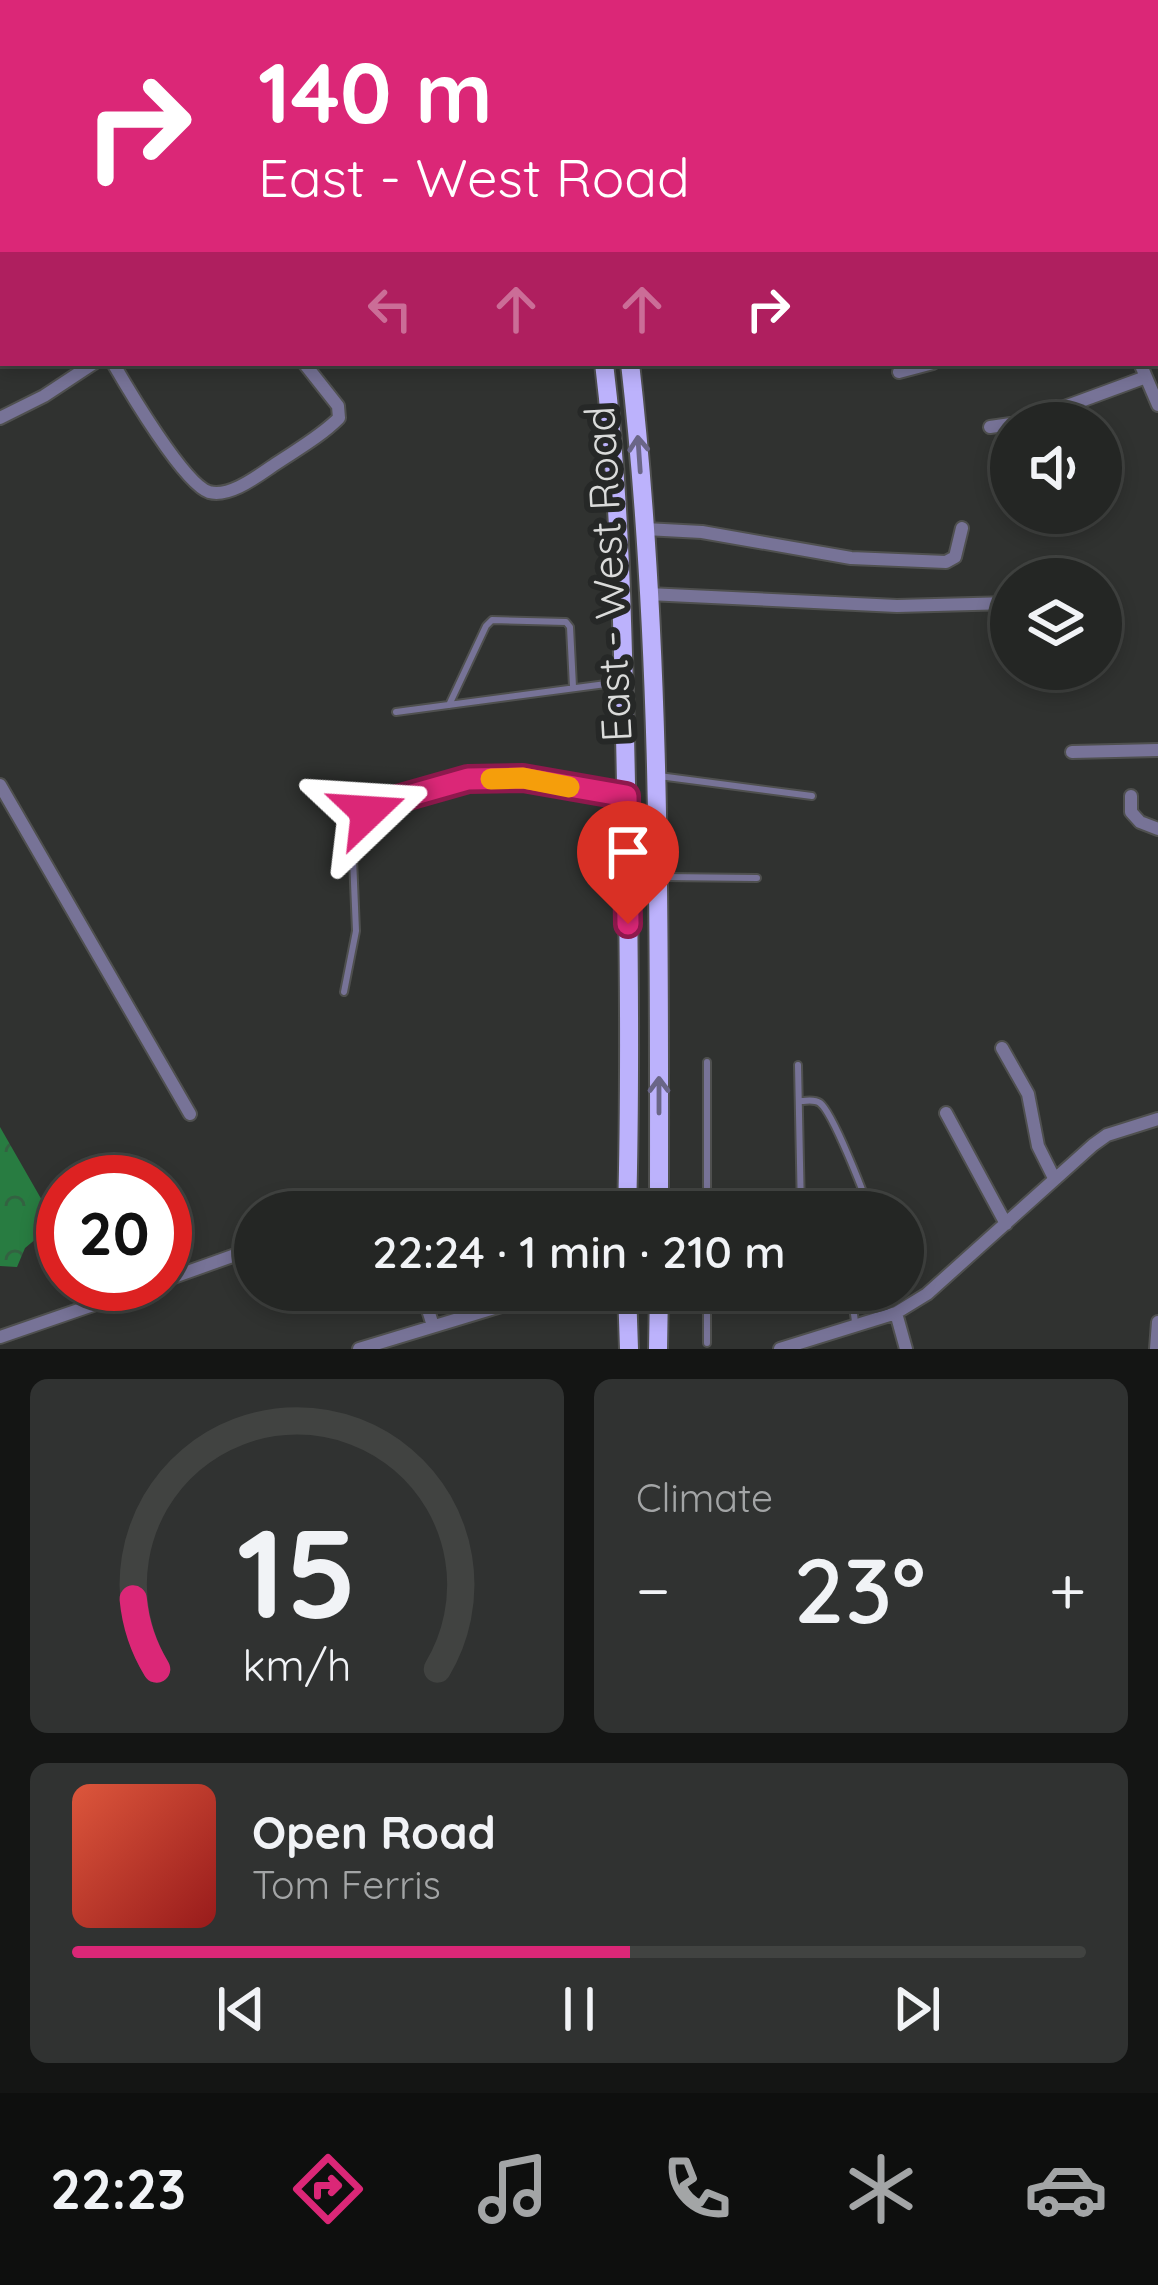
<!DOCTYPE html>
<meta charset="utf-8">
<style>
body{margin:0;font-family:Quicksand,sans-serif;background:#303231;color:#f1f3f6;height:100vh;display:flex;flex-direction:column;font-size:45px;white-space:nowrap}
*{box-sizing:border-box;margin:0}
p{font-size:39px;color:#a3a5a6}
.icon{flex:none;width:66px;height:66px;fill:none;stroke:currentColor;stroke-width:2;stroke-linecap:round;stroke-linejoin:round}
.map{position:relative;height:1349px;overflow:hidden}
.side{display:flex;flex-direction:column;gap:30px;padding:30px;background:#141514;flex:1}
.side>*{flex:none}
.guide{position:absolute;left:0px;top:0px;width:1158px;height:366px;box-shadow:0 6px 18px #0003,0 0 0 3px #414341;background:#db2777;color:#fff;overflow:hidden}
.fabs{position:absolute;left:990px;top:402px;display:grid;gap:24px}
.fabs a{display:grid;place-items:center;width:132px;height:132px;border-radius:50%;background:#242624;box-shadow:0 6px 18px #0003,0 0 0 3px #414341;font-size:60px}
.speed{position:absolute;left:36px;top:1155px;display:flex;gap:24px;font-size:60px;font-weight:700;text-align:center}
.speed>*{display:grid;place-content:center;width:156px;height:156px;border-radius:50%;background:#242624;box-shadow:0 6px 18px #0003,0 0 0 3px #414341;line-height:1}
.speed .limit{border:18px solid #d22;background:#fff;color:#111}
.pin{position:absolute;display:grid;place-items:center;width:102px;height:102px;color:#fff;margin:-123px -51px;border-radius:50% 50% 50% 0;rotate:-45deg;box-shadow:0 0 12px #0007}
.pin .icon{rotate:45deg}
.me{position:absolute;width:132px;margin:-66px;rotate:70deg;stroke-linejoin:round;filter:drop-shadow(0 0 9px #0008)}
.turn{display:flex;align-items:center;gap:42px;height:252px;padding:0 60px;font-size:54px}
.turn .icon{width:156px;height:156px;stroke-width:2.5}
.turn b{display:block;font-size:84px;line-height:102px}
.lanes{display:flex;align-items:center;height:114px;padding:0 60px;background:#0003;justify-content:center;gap:60px;direction:ltr}
.lanes .off{opacity:.35}
.big{font-size:90px;font-weight:600;line-height:1.1}
.side .card{flex:1;display:flex;flex-direction:column;justify-content:center;gap:18px;min-width:0;padding:0 42px;border-radius:18px;background:#303231}
.side .dial{align-items:center;gap:0}
.dial svg{height:312px;overflow:visible;fill:none;stroke:#414341;stroke-width:7;stroke-linecap:round;text-anchor:middle}
.dial text{fill:#f1f3f6;stroke:none}
.song{display:flex;align-items:center;gap:36px}
.cover{width:144px;height:144px;border-radius:18px;background:linear-gradient(135deg,hsl(10 70% 55%),hsl(0 70% 35%))}
.played{height:12px;border-radius:6px;background:linear-gradient(90deg,#db2777 55%,#414341 55%)}
.keys{display:flex;justify-content:space-around;direction:ltr}
.heat{display:flex;justify-content:space-between;align-items:center;font-size:66px;direction:ltr}
.side .tiles{flex:1;display:grid;gap:30px;grid-template-columns:1fr 1fr}
.card:last-child{grid-column:span 2}
.trip{position:absolute;left:234px;top:1191px;width:690px;height:120px;border-radius:60px;background:#242624;box-shadow:0 6px 18px #0003,0 0 0 3px #414341;font-weight:600;line-height:120px;text-align:center}
.dock{display:flex;height:192px;justify-content:space-around;align-items:center;background:#0e0f0e;color:#a3a5a6}
.dock .icon{width:84px;height:84px}
.dock .active{color:#db2777}
.dock b{font-size:54px;color:#f1f3f6}
.map>svg:first-child{display:block}
.forest{fill:url(#forest-crowns)}
.lines{fill:none;stroke-linecap:round;stroke-linejoin:round}
.lane-casing{stroke:#4f504f;stroke-width:10}
.street-casing{stroke:#4f504f;stroke-width:16}
.primary-casing{stroke:#4f504f;stroke-width:22}
.lane{stroke:#777397;stroke-width:6}
.street{stroke:#777397;stroke-width:12}
.primary{stroke:#bcb2fc;stroke-width:18}
.oneway{stroke:#6a6687}
.route-casing{stroke:#8e194d;stroke-width:30}
.route{stroke:#db2777;stroke-width:21}
.slow{stroke:#f59e0b;stroke-width:21}
.labels{text-anchor:middle;stroke-width:12;stroke-linejoin:round;paint-order:stroke}
.street-label{font-size:42px;fill:#dadbda;stroke:#262827}
</style>
<div class="map">
<svg width="1158" height="1349" viewBox="0 0 1158 1349">
<defs>
<pattern id="forest-crowns" width="20" height="18" patternUnits="userSpaceOnUse" patternTransform="scale(3)"><rect width="20" height="18" fill="#287c41"/><path d="M2 6a3 3 0 1 1 6 0M12 15a3 3 0 1 1 6 0" fill="none" stroke="#336241"/></pattern>
</defs>
<rect width="100%" height="100%" fill="#303230"/>
<path class="forest" d="M 0,1127 L 55,1223 L 25,1248 L 17,1267 L 0,1266 Z"/>
<g class="lines">
<g class="lane-casing">
<path id="lane" d="M 236,0 L 237,3
M 449,705 L 486,626 L 492,620 L 566,622 L 570,627 L 573,687
M 396,712 L 621,682
M 659,776 L 812,796
M 663,877 L 757,878
M 344,992 L 356,931 L 352,834 L 368,812 L 394,800 L 468,779 L 523,778 L 621,796
M 707,1062 L 707,1212
M 798,1065 L 801,1212
M 801,1101 C 808,1101 814,1099 820,1103 C 833,1113 864,1193 870,1212
M 851,1290 L 855,1322
M 707,1297 L 746,1290
M 707,1343 L 707,1290"/>
</g>
<g class="street-casing">
<path id="street" d="M 163,0 L 165,3
M 329,0 L 331,3
M 405,0 L 407,3
M 988,0 L 989,3
M 350,3 L 354,0
M 672,3 L 676,0
M 1155,6 L 1158,4
M 1155,174 L 1158,173
M 1155,306 L 1158,305
M 113,363 C 128,389 184,484 209,492 C 231,498 260,474 277,463 C 298,449 321,436 339,418 L 338,406 L 304,363
M 1140,363 L 1158,405
M 899,372 L 933,363
M 0,418 L 44,396 L 94,363
M 1021,423 L 1146,377
M 990,427 L 1011,424
M 645,529 L 702,532 L 851,558 L 946,562 L 955,557 L 962,528
M 648,594 L 897,606 L 1011,603
M 1072,752 L 1158,750
M 0,785 L 190,1114
M 1131,796 L 1131,812 L 1140,822 L 1158,829
M 1002,1048 L 1028,1094 L 1038,1146 L 1054,1178
M 946,1113 L 1006,1224
M 362,1212 L 373,1208 L 388,1212
M 165,1280 L 255,1248
M 422,1290 L 433,1326
M 896,1313 L 906,1349
M 0,1337 L 154,1284
M 359,1349 L 554,1290
M 780,1349 L 896,1313 L 927,1294 L 1093,1145 L 1107,1135 L 1158,1119
M 1156,1349 L 1158,1322"/>
</g>
<g class="primary-casing">
<path id="primary" d="M 523,0 L 524,3
M 552,0 L 553,3
M 604,363 C 621,502 623,642 626,783 C 629,926 631,1069 627,1212
M 630,363 C 662,644 659,929 659,1212
M 627,1290 L 629,1349
M 658,1349 L 659,1290"/>
</g>
<use href="#lane" class="lane"/>
<use href="#street" class="street"/>
<use href="#primary" class="primary"/>
</g>
<defs><path id="oneway-shaft" d="M-6 0H5M1.5-3L5.5 0L1.5 3" fill="none" stroke-width="1.6" stroke-linecap="round" stroke-linejoin="round" transform="scale(3)"/></defs>
<g class="oneway">
<use href="#oneway-shaft" transform="translate(639 454) rotate(-94)"/>
<use href="#oneway-shaft" transform="translate(659 1095) rotate(-90)"/>
</g>
<g class="lines">
<g class="route-casing">
<path id="route" d="M 368,812 L 394,800 L 468,779 L 523,778 L 626,796 L 628,924"/>
</g>
<use href="#route" class="route"/>
<path class="slow" d="M 491,779 L 523,778 L 569,787"/>
</g>
<g class="labels">
<g class="street-label">
<text transform="translate(608 574) rotate(-93)" y="15">East - West Road</text>
</g>
</g>
</svg>
<div class="fabs">
<a><svg class="icon" aria-label="sound" viewBox="0 0 24 24"><path d="M4 9h4l5-4v14l-5-4H4zM17 9q2 3 0 6"/></svg></a>
<a><svg class="icon" aria-label="layers" viewBox="0 0 24 24"><path d="M12 4l9 5-9 5-9-5zM3 14l9 5 9-5"/></svg></a>
</div>
<div class="speed"><div class="limit">20</div></div>
<div class="pin" style="left:628px;top:924px;background:#d93025"><svg class="icon" aria-label="arrive" viewBox="0 0 24 24"><path d="M6 21V4h12l-3 4 3 4H6"/></svg></div>
<svg class="me" style="left:368px;top:812px" viewBox="-20 -20 40 40"><path d="M0-17L14 15 0 8-14 15z" fill="#db2777" stroke="#fff" stroke-width="4"/></svg>
<div class="trip">22:24 · 1 min · 210 m</div>
<div class="guide">
<div class="turn"><svg class="icon" aria-label="right" viewBox="0 0 24 24"><path d="M7 20v-9h11M14 6l5 5-5 5"/></svg><div><b>140 m</b>East - West Road</div></div>
<div class="lanes"><svg class="icon off" aria-label="left" viewBox="0 0 24 24"><path d="M17 20v-9H6M10 6l-5 5 5 5"/></svg><svg class="icon off" aria-label="ahead" viewBox="0 0 24 24"><path d="M12 20V5M6 11l6-6 6 6"/></svg><svg class="icon off" aria-label="ahead" viewBox="0 0 24 24"><path d="M12 20V5M6 11l6-6 6 6"/></svg><svg class="icon" aria-label="right" viewBox="0 0 24 24"><path d="M7 20v-9h11M14 6l5 5-5 5"/></svg></div>
</div>
</div>
<section class="side">
<div class="tiles">
<div class="card dial"><svg viewBox="0 0 100 80">
<path d="M14 69A42 42 0 1 1 86 69"/>
<path d="M14 69A42 42 0 0 1 8 51" stroke="#db2777"/>
<text x="50" y="56" font-size="32" font-weight="700">15</text>
<text x="50" y="72" font-size="11">km/h</text>
</svg></div>
<div class="card"><p>Climate</p>
<div class="heat"><a>−</a><b class="big">23°</b><a>+</a></div>
</div>
<div class="card">
<div class="song"><i class="cover"></i><div><b>Open Road</b><p>Tom Ferris</p></div></div>
<div class="played"></div>
<div class="keys"><svg class="icon" aria-label="previous" viewBox="0 0 24 24"><path d="M18 5L8 12l10 7zM5 5v14"/></svg><svg class="icon" aria-label="pause" viewBox="0 0 24 24"><path d="M8 5v14M16 5v14"/></svg><svg class="icon" aria-label="next" viewBox="0 0 24 24"><path d="M6 5l10 7-10 7zM19 5v14"/></svg></div>
</div>
</div>
</section>
<nav class="dock">
<b>22:23</b>
<svg class="icon active" aria-label="directions" viewBox="0 0 24 24"><path d="M12 3l9 9-9 9-9-9zM9 14v-3h6M13 9l2 2-2 2"/></svg>
<svg class="icon" aria-label="music" viewBox="0 0 24 24"><path d="M9 18V5l10-2v13"/><circle cx="6" cy="18" r="3"/><circle cx="16" cy="16" r="3"/></svg>
<svg class="icon" aria-label="phone" viewBox="0 0 24 24"><path d="M5 4h4l2 5-3 2q2 4 5 5l2-3 5 2v4C11 20 4 13 5 4z"/></svg>
<svg class="icon" aria-label="climate" viewBox="0 0 24 24"><path d="M12 3v18M4 7l16 10M4 17L20 7"/></svg>
<svg class="icon" aria-label="car" viewBox="0 0 24 24"><path d="M5 17H2v-5l4-1 3-4h7l3 4 3 1v5h-3M9 17h6M6 11h13"/><circle cx="7" cy="17" r="2"/><circle cx="17" cy="17" r="2"/></svg>
</nav>
